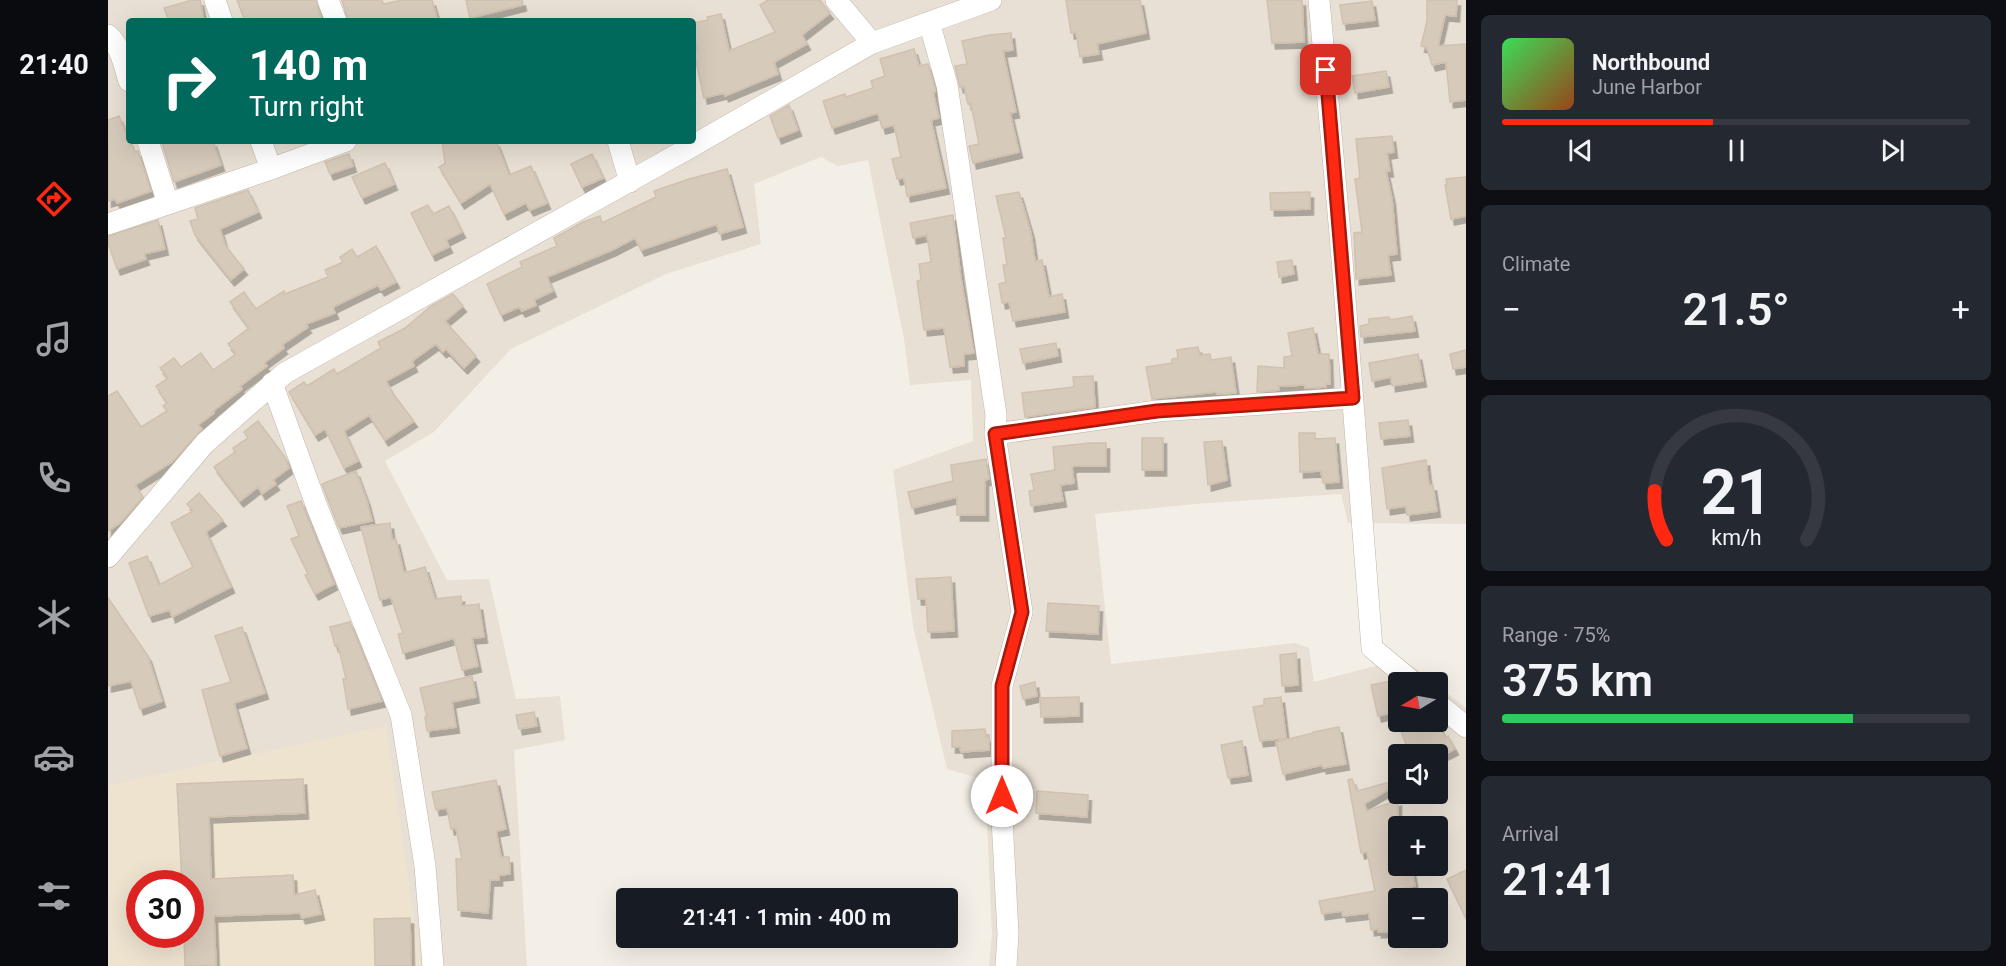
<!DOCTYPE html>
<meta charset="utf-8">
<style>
body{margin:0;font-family:Roboto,sans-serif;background:#242831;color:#f1f3f6;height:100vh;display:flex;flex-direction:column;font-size:22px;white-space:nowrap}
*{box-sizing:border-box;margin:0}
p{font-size:20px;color:#9ea1a6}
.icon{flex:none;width:33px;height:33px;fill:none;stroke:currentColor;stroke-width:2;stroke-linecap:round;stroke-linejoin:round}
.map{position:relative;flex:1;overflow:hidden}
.side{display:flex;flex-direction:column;gap:15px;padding:15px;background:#0d0f14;width:540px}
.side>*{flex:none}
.banner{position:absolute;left:18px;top:18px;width:570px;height:126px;border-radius:6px;box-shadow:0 6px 24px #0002;background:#00695c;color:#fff;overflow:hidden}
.needle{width:39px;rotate:260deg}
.tools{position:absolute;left:1280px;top:672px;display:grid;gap:12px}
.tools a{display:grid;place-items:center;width:60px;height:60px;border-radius:6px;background:#171b24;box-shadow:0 6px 24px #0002;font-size:30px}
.speed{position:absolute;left:18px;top:870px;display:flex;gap:12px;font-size:30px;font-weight:700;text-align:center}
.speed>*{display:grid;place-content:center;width:78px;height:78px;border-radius:50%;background:#171b24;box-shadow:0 6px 24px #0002;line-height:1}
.speed .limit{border:9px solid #d22;background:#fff;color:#111}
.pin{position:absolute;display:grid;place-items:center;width:51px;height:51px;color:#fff;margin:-26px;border-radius:12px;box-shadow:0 3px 9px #0006}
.me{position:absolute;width:66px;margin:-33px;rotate:0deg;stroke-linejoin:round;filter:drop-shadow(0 0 4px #0008)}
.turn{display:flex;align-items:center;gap:21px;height:126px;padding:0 24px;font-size:27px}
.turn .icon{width:78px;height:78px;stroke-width:2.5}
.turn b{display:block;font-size:42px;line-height:51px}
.big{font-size:45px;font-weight:600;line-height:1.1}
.side .tile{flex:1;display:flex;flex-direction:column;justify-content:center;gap:9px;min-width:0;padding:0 21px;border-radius:9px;background:#242831}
.side .dial{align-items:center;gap:0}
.dial svg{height:156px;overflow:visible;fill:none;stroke:#363941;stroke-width:7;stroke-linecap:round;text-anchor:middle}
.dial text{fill:#f1f3f6;stroke:none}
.song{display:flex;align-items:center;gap:18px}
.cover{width:72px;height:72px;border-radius:9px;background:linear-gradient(135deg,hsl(130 70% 55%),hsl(20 70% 35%))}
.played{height:6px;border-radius:3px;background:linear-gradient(90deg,#ff2812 45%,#363941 45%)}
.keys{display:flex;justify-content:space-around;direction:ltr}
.heat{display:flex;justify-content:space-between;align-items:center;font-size:33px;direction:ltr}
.charge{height:9px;border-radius:4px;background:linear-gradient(90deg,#34c759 75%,#363941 0)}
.trip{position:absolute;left:508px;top:888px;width:342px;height:60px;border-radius:6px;background:#171b24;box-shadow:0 6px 24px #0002;font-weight:600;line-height:60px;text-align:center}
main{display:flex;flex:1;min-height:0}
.tabs{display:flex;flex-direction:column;width:108px;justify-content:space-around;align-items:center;background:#090b0e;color:#9ea1a6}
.tabs .icon{width:42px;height:42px}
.tabs .active{color:#ff2812}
.tabs b{font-size:27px;color:#f1f3f6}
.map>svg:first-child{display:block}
.residential{fill:#e8e0d4;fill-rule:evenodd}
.education{fill:#ede3cf;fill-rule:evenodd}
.building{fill:#d6cabb;stroke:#d1c1ae;stroke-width:1.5;filter:url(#shadow)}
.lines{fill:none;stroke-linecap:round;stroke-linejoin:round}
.minor-casing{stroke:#c0b6a8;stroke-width:22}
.minor{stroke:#fff;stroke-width:21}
.route-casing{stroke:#a61a0c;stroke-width:15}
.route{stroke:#ff2812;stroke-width:10}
</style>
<main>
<nav class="tabs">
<b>21:40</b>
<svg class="icon active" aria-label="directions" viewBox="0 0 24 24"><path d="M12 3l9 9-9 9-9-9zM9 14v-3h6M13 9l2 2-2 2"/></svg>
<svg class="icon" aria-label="music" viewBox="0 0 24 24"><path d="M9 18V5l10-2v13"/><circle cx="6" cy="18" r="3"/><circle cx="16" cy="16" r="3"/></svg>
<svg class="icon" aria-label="phone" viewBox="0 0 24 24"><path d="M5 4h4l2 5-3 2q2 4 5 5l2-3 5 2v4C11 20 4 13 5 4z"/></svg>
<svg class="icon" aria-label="climate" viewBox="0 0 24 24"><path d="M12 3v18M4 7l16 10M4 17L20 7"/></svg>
<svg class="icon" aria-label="car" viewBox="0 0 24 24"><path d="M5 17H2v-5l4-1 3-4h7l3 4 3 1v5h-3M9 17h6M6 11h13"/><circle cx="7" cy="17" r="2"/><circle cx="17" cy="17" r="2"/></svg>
<svg class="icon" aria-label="filters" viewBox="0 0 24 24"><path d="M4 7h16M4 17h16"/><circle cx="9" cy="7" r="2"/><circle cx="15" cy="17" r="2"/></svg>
</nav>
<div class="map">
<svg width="1358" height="966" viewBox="0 0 1358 966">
<defs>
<filter id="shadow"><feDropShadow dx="3.5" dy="6" stdDeviation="0" flood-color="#0004"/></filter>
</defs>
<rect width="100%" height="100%" fill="#f4efe6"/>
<path class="residential" d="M 0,0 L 1358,0 L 1358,524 L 1240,523 L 1233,494 L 1087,504 L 987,514 L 1003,664 L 1187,643 L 1201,648 L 1206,682 L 1294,659 L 1325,682 L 1290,682 L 1290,722 L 1329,722 L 1329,686 L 1358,708 L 1358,966 L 881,966 L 884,935 L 877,780 L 839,769 L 805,626 L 785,470 L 865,441 L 863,380 L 802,385 L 796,339 L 760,160 L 730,166 L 713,157 L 646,184 L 653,244 L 558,274 L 403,349 L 326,432 L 277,461 L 339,580 L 381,579 L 408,699 L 452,696 L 457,740 L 406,750 L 419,966 L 0,966 ZM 21,21 L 585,21 L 585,141 L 21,141 ZM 1290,754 L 1329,754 L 1329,794 L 1290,794 ZM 1290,826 L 1329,826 L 1329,866 L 1290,866 ZM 32,884 L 82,884 L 82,934 L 32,934 ZM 1290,898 L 1329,898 L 1329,938 L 1290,938 Z"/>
<path class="education" d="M 278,726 L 313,966 L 0,966 L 0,785 ZM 32,884 L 82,884 L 82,934 L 32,934 Z"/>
<path class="building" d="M 84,0 L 92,0 L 96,21 L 61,21 L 56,8 Z
M 129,0 L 208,0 L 214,21 L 137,21 Z
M 234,0 L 274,0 L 275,4 L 295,0 L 324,0 L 330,21 L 240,21 Z
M 358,0 L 414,0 L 415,5 L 362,18 Z
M 660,0 L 712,0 L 722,13 L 694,35 L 699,44 L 666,62 L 670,74 L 617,96 L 616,93 L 596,98 L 586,52 L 589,51 L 585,23 L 600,20 L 599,17 L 613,14 L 621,51 L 667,32 L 652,5 Z
M 958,0 L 1032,0 L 1038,33 L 989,44 L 991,54 L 972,57 L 968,32 L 963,33 Z
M 1159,0 L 1194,0 L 1196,42 L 1164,43 Z
M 1319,0 L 1349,0 L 1348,16 L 1337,15 L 1330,46 L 1358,44 L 1358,100 L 1342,102 L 1338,62 L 1324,65 L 1319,48 L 1313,46 L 1319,21 Z
M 1264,1 L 1267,20 L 1235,24 L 1232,5 Z
M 903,33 L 905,50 L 895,51 L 908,112 L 902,113 L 911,152 L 865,163 L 861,146 L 871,144 L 863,104 L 860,104 L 856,86 L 852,87 L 847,66 L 859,64 L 854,41 L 881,35 Z
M 806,49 L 811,66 L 820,64 L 827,88 L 827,92 L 825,92 L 831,118 L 823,120 L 838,188 L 799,196 L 796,178 L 789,179 L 784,159 L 793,157 L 786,125 L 774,128 L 770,113 L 724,128 L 715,101 L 737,94 L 738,97 L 765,88 L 763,81 L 777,76 L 772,59 Z
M 1278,71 L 1281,87 L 1247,93 L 1244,76 Z
M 681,105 L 690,130 L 670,138 L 662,116 Z
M 11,116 L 23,146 L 25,146 L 27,152 L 30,151 L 43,191 L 9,203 L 7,199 L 0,201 L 0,120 Z
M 1284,136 L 1286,152 L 1279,153 L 1282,171 L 1278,171 L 1284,199 L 1289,254 L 1280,255 L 1283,275 L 1248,279 L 1246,233 L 1254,232 L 1247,179 L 1252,178 L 1248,139 Z
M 56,141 L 105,141 L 113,165 L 66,182 L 54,142 Z
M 334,141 L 388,141 L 401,175 L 423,166 L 439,203 L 422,210 L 418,203 L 396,214 L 382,184 L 353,203 L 331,167 L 337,163 Z
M 241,154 L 245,166 L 222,174 L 217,162 Z
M 484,154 L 495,178 L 474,187 L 463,164 Z
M 277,163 L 286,184 L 254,198 L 244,177 Z
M 619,169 L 635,227 L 611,234 L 609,224 L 533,250 L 527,238 L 504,250 L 439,277 L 445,291 L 426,300 L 428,305 L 414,311 L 411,307 L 393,315 L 379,284 L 414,267 L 412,262 L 449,246 L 446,238 L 475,222 L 492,216 L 494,223 L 548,197 L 546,191 L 581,179 Z
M 1358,177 L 1358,216 L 1343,219 L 1337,185 L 1339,185 L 1338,179 Z
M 140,190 L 150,212 L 112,229 L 117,245 L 136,269 L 123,280 L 87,235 L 82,221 L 90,219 L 87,208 Z
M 911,192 L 923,233 L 927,261 L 934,260 L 941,297 L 954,294 L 957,312 L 905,321 L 901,302 L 894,303 L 891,284 L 898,282 L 895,265 L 899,265 L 895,238 L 898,238 L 888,196 Z
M 1202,192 L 1202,209 L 1163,210 L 1162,193 Z
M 320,205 L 325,214 L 341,206 L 354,232 L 338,240 L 341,247 L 324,255 L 303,213 Z
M 845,215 L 853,279 L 866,353 L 856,354 L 856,366 L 842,367 L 836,328 L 816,330 L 809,281 L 813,280 L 811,264 L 823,262 L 819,235 L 805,238 L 802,223 Z
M 50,220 L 57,249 L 36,254 L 38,259 L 9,269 L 0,243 L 0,236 Z
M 268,246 L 288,282 L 273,290 L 270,285 L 225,307 L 227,313 L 198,324 L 200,327 L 174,345 L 176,348 L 156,363 L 159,366 L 132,386 L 134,389 L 105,411 L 106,413 L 90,425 L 94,429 L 64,462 L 27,485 L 35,497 L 12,523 L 0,531 L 0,396 L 9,391 L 33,427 L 59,411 L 55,406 L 59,403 L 48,386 L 60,378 L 52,368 L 66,358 L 73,367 L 93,353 L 105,370 L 128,354 L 120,344 L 141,328 L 122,302 L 136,292 L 148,309 L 176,291 L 177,294 L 220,277 L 217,270 L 235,262 L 232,257 L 244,249 L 249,257 Z
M 1184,260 L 1186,274 L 1171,277 L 1169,262 Z
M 345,294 L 355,306 L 337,321 L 368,356 L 356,368 L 338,349 L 335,352 L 328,344 L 304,361 L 306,366 L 278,381 L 286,395 L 306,421 L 277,440 L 261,415 L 236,431 L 250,461 L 236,468 L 217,429 L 207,435 L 181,392 L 196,382 L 199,386 L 226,369 L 229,374 L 273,348 L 270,342 L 297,328 L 323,306 Z
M 1304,316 L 1307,331 L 1253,337 L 1252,326 L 1261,324 L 1261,319 L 1281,317 L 1282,320 Z
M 1205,328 L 1210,354 L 1221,354 L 1222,384 L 1218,384 L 1218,387 L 1197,388 L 1197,385 L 1171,386 L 1171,390 L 1149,392 L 1150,366 L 1176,368 L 1176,357 L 1184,356 L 1180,333 Z
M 948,343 L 950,356 L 915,363 L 912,349 Z
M 1090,347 L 1092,355 L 1102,354 L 1103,360 L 1123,357 L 1128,393 L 1109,394 L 1108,392 L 1044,399 L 1038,367 L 1064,363 L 1064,359 L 1070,358 L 1069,350 Z
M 1358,350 L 1358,367 L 1345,369 L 1342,354 Z
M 1310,354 L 1315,381 L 1284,386 L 1283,377 L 1264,381 L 1261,363 Z
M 985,376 L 987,407 L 917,417 L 914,393 L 966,387 L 965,377 Z
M 1300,420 L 1302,436 L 1273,439 L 1271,423 Z
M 150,421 L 177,457 L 181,468 L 165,480 L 168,484 L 154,494 L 150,487 L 132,501 L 106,467 L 127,452 L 125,448 L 140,438 L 136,432 Z
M 1191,433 L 1207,433 L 1207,439 L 1227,438 L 1231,482 L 1215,483 L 1213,471 L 1192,472 Z
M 1034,438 L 1055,438 L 1055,470 L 1034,470 Z
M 1114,441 L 1119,480 L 1100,485 L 1096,442 Z
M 982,443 L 998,443 L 998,466 L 966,466 L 964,468 L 966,483 L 952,485 L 955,501 L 923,506 L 921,491 L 926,490 L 923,474 L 947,470 L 945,447 Z
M 878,459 L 881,479 L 877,480 L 877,515 L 849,515 L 849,497 L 804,508 L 800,492 L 845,481 L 843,465 Z
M 1318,460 L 1321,485 L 1325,485 L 1329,511 L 1299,515 L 1298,506 L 1279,509 L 1274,468 Z
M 248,471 L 259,501 L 264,521 L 231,528 L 214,484 Z
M 91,493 L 115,520 L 98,532 L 123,587 L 64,617 L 62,610 L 41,616 L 21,563 L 39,556 L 51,585 L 85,567 L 63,523 L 85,511 L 79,504 Z
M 193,501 L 226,584 L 207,594 L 197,575 L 200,574 L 183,539 L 191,536 L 179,506 Z
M 282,523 L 284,540 L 288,539 L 296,573 L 317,567 L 327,599 L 353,596 L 354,606 L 371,604 L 376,637 L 364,638 L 370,666 L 354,670 L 346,638 L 295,653 L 290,634 L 295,633 L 288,613 L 283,597 L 272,600 L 253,527 Z
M 843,577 L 846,631 L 820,632 L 818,599 L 810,599 L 808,579 Z
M 0,598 L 40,656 L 54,701 L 32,709 L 23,681 L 0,686 Z
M 940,603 L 991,606 L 990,634 L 938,631 Z
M 242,622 L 274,701 L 240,709 L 235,679 L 238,679 L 230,645 L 227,646 L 222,627 Z
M 134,627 L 157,693 L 126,703 L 139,748 L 112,756 L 94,690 L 123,682 L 107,636 Z
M 1188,653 L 1190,685 L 1174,686 L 1172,655 Z
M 364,676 L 368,697 L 344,702 L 348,727 L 319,731 L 317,717 L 319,717 L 312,688 Z
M 1283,681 L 1287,684 L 1290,711 L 1270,716 L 1263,685 Z
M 927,682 L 929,696 L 915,699 L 912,686 Z
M 971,697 L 971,716 L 933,717 L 932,698 Z
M 1173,697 L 1178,738 L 1152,741 L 1145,707 L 1156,705 L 1156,699 Z
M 426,712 L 429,726 L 411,729 L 408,715 Z
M 1309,722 L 1330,722 L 1337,738 L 1340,736 L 1347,749 L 1337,754 L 1302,754 L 1292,729 Z
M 1231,727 L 1238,764 L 1215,768 L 1214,765 L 1175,774 L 1168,742 L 1205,733 L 1205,732 Z
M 877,729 L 878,737 L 881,736 L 881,750 L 853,752 L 852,747 L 844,747 L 844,731 Z
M 1134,741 L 1140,775 L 1120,778 L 1113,745 Z
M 195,779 L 197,813 L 101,817 L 103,879 L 185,875 L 186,895 L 207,890 L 213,914 L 194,918 L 192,913 L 106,916 L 108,966 L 77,966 L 76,934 L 82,934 L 82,884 L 74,884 L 69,784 Z
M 1244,779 L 1249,791 L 1286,781 L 1288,785 L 1256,804 L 1259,811 L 1290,800 L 1290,871 L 1304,869 L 1307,886 L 1296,888 L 1297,898 L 1290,898 L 1290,931 L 1270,932 L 1270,929 L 1263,930 L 1261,913 L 1235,916 L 1234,911 L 1214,914 L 1211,901 L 1267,891 L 1259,852 L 1253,853 L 1240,780 Z
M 388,780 L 398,829 L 388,831 L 393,857 L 401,857 L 402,874 L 391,875 L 391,880 L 382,880 L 380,913 L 350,910 L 348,859 L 354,859 L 348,828 L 343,829 L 339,808 L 328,810 L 324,792 Z
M 929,791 L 980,795 L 979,817 L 928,813 Z
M 1358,870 L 1358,919 L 1339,879 Z
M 302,918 L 303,966 L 267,966 L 266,919 Z"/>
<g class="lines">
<g class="minor-casing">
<path id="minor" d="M 107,0 L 114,21
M 220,0 L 228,21
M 728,0 L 764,43
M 1211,0 L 1232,234 L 1264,648 L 1305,682
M 821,22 L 839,85 L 888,415 L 887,434 L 914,612 L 894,686 L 894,818 L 900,934 L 898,966
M 0,35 C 13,47 16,65 21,81
M 40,141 L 60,204
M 153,141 L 163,169
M 510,141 L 522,182
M 0,224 L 163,169 L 238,141
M 164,383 L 209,507 L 293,715 L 317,866 L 325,966
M 887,434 L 1049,411 L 1245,398
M 0,557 L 97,443 L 177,373 L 581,148 L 764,43 L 883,0
M 1329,703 L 1358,727"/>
</g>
<use href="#minor" class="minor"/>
</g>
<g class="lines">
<g class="route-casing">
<path id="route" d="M 894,796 L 894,686 L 914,612 L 887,434 L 1049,411 L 1245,398 L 1218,70"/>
</g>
<use href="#route" class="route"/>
</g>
</svg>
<div class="tools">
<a><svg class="needle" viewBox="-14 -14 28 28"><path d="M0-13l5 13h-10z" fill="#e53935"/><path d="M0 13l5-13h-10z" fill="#9ea1a6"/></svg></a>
<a><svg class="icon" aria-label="sound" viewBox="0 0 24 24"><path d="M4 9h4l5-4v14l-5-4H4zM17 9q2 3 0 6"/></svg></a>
<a>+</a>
<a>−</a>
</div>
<div class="speed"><div class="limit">30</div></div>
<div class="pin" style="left:1218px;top:70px;background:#d93025"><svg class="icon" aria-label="arrive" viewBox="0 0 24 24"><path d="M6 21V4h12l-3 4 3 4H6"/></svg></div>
<svg class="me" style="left:894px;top:796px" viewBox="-20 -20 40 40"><circle r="19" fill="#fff"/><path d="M0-13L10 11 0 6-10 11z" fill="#ff2812"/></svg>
<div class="trip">21:41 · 1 min · 400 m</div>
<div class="banner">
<div class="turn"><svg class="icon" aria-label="right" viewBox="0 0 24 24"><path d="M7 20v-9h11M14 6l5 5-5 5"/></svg><div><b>140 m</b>Turn right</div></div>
</div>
</div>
<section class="side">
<div class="tile">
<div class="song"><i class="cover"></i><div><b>Northbound</b><p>June Harbor</p></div></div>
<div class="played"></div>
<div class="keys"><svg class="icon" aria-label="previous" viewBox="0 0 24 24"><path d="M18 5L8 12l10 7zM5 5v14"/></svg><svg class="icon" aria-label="pause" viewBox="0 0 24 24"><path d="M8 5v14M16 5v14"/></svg><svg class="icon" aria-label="next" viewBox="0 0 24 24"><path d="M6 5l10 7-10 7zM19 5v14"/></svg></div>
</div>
<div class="tile"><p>Climate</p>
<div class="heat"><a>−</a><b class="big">21.5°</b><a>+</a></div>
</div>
<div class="tile dial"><svg viewBox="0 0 100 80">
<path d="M14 69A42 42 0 1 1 86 69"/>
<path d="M14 69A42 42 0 0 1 8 44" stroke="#ff2812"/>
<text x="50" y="56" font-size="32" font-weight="700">21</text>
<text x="50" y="72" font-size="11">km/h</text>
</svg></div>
<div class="tile"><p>Range · 75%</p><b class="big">375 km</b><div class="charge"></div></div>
<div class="tile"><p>Arrival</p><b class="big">21:41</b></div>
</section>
</main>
